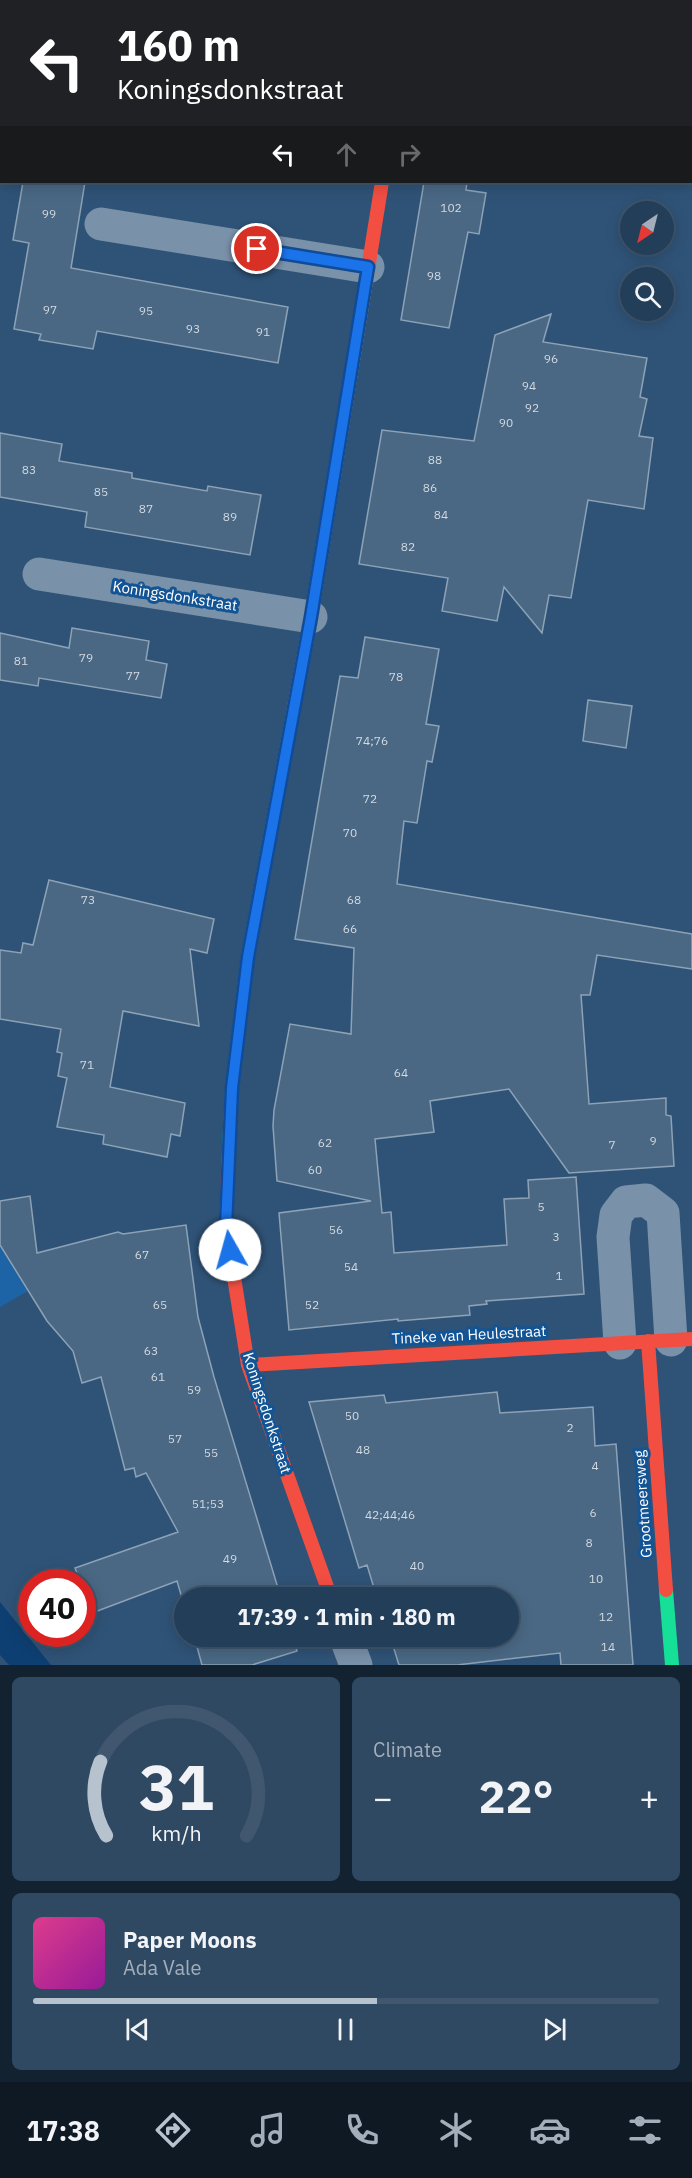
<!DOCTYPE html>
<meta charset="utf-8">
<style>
body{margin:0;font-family:"IBM Plex Sans",sans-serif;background:#2f4962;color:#f1f3f6;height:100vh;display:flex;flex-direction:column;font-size:22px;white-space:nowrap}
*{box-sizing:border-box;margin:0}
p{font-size:20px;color:#a3aeba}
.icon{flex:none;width:33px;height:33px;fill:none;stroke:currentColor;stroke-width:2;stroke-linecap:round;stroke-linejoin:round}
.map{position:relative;height:1665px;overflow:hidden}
.drawer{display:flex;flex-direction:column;gap:12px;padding:12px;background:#132231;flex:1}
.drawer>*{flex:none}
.hud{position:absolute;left:0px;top:0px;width:693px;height:183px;box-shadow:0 3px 15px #0003,0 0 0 2px #40576f;background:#202124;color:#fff;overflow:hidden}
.needle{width:39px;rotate:215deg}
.buttons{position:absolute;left:620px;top:201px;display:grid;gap:12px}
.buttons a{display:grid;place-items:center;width:54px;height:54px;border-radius:50%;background:#233e59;box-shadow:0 3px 15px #0003,0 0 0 2px #40576f;font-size:30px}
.speed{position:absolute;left:18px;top:1569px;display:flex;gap:12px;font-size:30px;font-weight:700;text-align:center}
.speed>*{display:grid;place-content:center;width:78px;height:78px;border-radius:50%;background:#233e59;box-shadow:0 3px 15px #0003,0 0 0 2px #40576f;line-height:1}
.speed .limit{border:9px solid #d22;background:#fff;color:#111}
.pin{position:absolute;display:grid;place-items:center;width:51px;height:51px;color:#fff;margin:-26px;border:3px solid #fff;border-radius:50%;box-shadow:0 2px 6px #0007}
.me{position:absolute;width:66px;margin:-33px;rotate:353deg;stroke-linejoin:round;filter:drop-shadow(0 0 4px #0008)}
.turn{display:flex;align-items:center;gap:21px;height:126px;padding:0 18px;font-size:27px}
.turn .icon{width:78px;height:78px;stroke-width:2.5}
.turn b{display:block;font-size:42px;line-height:51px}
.lanes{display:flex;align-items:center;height:57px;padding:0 18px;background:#0003;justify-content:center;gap:30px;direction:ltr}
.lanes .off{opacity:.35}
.big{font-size:45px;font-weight:700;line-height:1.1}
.drawer .card{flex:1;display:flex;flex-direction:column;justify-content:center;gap:9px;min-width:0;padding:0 21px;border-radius:9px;background:#2f4962}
.drawer .dial{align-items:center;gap:0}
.dial svg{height:156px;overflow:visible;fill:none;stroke:#40576f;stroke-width:7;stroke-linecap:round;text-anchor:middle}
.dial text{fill:#f1f3f6;stroke:none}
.song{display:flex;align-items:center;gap:18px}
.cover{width:72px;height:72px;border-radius:9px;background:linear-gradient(135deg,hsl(330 70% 55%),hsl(300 70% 35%))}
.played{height:6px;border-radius:3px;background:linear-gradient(90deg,#b6c3cf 55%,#40576f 55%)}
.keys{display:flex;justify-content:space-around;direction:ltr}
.heat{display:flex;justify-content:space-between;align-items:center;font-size:33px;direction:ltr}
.drawer .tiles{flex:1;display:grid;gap:12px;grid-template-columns:1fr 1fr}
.card:last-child{grid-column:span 2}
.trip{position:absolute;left:174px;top:1587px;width:345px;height:60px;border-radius:30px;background:#233e59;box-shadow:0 3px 15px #0003,0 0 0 2px #40576f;font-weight:700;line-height:60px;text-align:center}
.tabs{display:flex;height:96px;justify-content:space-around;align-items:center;background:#0e1924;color:#a3aeba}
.tabs .icon{width:42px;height:42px}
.tabs .selected{color:#b6c3cf}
.tabs b{font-size:27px;color:#f1f3f6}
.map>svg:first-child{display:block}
.green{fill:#1d64a7}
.water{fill:#0e3f72}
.building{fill:#4a6884;stroke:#8da2b7;stroke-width:1.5}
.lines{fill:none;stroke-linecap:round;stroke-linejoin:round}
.street{stroke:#7991a9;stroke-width:33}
.fast{stroke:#16e098;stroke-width:14}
.slow{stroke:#ffcf43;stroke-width:14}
.jam{stroke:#f24e42;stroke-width:14}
.route-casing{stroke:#114b97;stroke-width:15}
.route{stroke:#1a73e8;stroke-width:10}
.labels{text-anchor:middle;stroke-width:6;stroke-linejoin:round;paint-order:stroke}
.number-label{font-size:12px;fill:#d2d9e0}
.street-label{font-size:15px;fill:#fff;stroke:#125494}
</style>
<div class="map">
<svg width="692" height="1665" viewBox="0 0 692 1665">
<rect width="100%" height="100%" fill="#2f5377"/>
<path class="green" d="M 0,0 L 431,0 L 2,2 L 1,52 Z
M 0,1247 L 28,1291 L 0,1307 Z"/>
<path class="water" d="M 0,1602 L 51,1665 L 9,1665 L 0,1655 Z"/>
<path class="building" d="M 23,182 L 85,182 L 71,268 L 288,307 L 278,363 L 97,331 L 93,349 L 39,340 L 41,334 L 14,329 L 29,243 L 13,240 Z
M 424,182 L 467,182 L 466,190 L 486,193 L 479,234 L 468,232 L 449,328 L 401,320 Z
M 551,314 L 543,342 L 647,358 L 640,397 L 647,399 L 639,436 L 653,438 L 644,509 L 588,500 L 571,598 L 549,595 L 542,633 L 504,587 L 497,621 L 442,611 L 448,578 L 359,564 L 382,430 L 474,441 L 495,335 Z
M 0,433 L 62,444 L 59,461 L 132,473 L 132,478 L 207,491 L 208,486 L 261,495 L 250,555 L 85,527 L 87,512 L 0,497 Z
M 72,628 L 149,641 L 146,660 L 167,664 L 161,698 L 39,678 L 38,686 L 0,680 L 0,633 L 69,648 Z
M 365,637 L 439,649 L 426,724 L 439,726 L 432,762 L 427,761 L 417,823 L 404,821 L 397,884 L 692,934 L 692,969 L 597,955 L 590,995 L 581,995 L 589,1104 L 666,1098 L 666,1115 L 671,1116 L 674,1166 L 569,1173 L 509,1089 L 430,1101 L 434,1132 L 375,1139 L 382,1213 L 391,1212 L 394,1253 L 507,1245 L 504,1199 L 529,1198 L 528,1180 L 576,1177 L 584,1294 L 486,1301 L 487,1304 L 469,1306 L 470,1315 L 398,1321 L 398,1319 L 289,1330 L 279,1213 L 371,1201 L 277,1181 L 273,1126 L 274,1110 L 290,1024 L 351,1034 L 354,948 L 295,939 L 340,676 L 358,678 Z
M 588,700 L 632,706 L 626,748 L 583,741 Z
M 49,880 L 214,919 L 207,953 L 190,949 L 199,1026 L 123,1011 L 110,1087 L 185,1103 L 180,1136 L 171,1134 L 167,1157 L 103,1144 L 104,1135 L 57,1127 L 67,1078 L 58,1076 L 62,1053 L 57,1052 L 61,1029 L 0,1019 L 0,950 L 21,953 L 23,943 L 33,945 Z
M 30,1196 L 37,1253 L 118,1232 L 123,1234 L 186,1225 L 198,1317 L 214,1377 L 281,1598 L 184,1598 L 184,1605 L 177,1581 L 92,1613 L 82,1588 L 82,1582 L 80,1582 L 75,1568 L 178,1532 L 146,1473 L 136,1477 L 134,1468 L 125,1470 L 101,1377 L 82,1383 L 73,1351 L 47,1321 L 0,1245 L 0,1201 Z
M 497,1392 L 500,1413 L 593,1407 L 595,1446 L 616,1444 L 633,1665 L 561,1665 L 560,1653 L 457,1665 L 399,1665 L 390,1636 L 508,1636 L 508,1598 L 377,1598 L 367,1565 L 359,1568 L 309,1402 L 384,1395 L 386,1403 Z
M 194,1636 L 293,1636 L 297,1651 L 252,1665 L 202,1665 Z"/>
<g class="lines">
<path class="street" d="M 454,2 L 455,0
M 101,224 L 368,267
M 39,574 L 311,617
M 620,1343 L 613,1237 L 616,1215 L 626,1202 L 646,1200 L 663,1213 L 671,1340
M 345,1636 L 356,1665"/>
<path class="fast" d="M 228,1171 L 232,1088 L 248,957 L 293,713
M 666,1590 L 672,1665"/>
<path class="slow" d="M 293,713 L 311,617 L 368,269"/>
<path class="jam" d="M 368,269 L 382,182
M 228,1171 L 226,1227 L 248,1365 L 331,1598
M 648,1341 L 666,1590
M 248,1365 L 692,1339"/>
</g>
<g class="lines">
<g class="route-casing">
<path id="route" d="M 230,1250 L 226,1227 L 232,1088 L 248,957 L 311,617 L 368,267 L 257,249"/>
</g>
<use href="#route" class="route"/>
</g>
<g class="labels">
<g class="number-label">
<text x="451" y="212">102</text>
<text x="49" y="218">99</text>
<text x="434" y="280">98</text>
<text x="50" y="314">97</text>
<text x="146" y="315">95</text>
<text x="193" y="333">93</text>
<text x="263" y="336">91</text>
<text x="551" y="363">96</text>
<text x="529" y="390">94</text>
<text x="532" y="412">92</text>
<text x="506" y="427">90</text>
<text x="435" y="464">88</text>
<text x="29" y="474">83</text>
<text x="430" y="492">86</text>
<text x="101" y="496">85</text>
<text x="146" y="513">87</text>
<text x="441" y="519">84</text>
<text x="230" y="521">89</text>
<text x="408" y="551">82</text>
<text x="86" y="662">79</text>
<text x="21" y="665">81</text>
<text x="133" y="680">77</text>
<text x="396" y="681">78</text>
<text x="372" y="745">74;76</text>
<text x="370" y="803">72</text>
<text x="350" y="837">70</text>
<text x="88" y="904">73</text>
<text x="354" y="904">68</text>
<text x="350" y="933">66</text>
<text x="87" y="1069">71</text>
<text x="401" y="1077">64</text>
<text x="653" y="1145">9</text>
<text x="325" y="1147">62</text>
<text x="612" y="1149">7</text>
<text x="315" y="1174">60</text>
<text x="541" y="1211">5</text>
<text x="336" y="1234">56</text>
<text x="556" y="1241">3</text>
<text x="142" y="1259">67</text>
<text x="351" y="1271">54</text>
<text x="559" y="1280">1</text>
<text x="160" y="1309">65</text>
<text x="312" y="1309">52</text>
<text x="151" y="1355">63</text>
<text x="158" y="1381">61</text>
<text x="194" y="1394">59</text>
<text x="352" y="1420">50</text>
<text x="570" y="1432">2</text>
<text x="175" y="1443">57</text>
<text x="363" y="1454">48</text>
<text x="211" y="1457">55</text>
<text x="595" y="1470">4</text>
<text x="208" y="1508">51;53</text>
<text x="593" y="1517">6</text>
<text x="390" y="1519">42;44;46</text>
<text x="589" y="1547">8</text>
<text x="230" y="1563">49</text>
<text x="417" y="1570">40</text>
<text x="596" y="1583">10</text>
<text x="606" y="1621">12</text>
<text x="608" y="1651">14</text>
</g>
<g class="street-label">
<text transform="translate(175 596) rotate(9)" y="5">Koningsdonkstraat</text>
<text transform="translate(469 1335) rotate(-3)" y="5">Tineke van Heulestraat</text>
<text transform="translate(267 1413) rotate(72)" y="5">Koningsdonkstraat</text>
<text transform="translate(643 1504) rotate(-94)" y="5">Grootmeersweg</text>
</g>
</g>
</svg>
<div class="buttons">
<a><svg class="needle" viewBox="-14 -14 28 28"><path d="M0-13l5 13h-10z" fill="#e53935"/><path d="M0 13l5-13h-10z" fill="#a3aeba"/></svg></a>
<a><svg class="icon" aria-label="search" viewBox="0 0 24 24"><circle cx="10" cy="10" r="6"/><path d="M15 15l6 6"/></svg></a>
</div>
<div class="speed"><div class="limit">40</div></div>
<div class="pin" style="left:257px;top:249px;background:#d93025"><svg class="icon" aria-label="arrive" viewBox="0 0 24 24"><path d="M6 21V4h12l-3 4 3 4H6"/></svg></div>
<svg class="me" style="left:230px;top:1250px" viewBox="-20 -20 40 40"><circle r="19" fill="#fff"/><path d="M0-13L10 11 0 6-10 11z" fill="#1a73e8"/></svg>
<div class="trip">17:39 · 1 min · 180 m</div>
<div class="hud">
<div class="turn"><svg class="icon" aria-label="left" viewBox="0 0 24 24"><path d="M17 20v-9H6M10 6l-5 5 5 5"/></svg><div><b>160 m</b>Koningsdonkstraat</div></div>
<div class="lanes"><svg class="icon" aria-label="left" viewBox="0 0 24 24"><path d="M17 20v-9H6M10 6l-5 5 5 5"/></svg><svg class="icon off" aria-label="ahead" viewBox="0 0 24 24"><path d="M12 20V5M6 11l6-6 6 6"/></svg><svg class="icon off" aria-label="right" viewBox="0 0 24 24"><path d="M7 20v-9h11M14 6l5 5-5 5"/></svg></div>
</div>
</div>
<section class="drawer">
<div class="tiles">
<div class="card dial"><svg viewBox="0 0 100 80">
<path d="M14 69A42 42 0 1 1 86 69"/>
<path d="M14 69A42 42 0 0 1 11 31" stroke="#b6c3cf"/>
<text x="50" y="56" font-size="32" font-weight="700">31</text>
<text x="50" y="72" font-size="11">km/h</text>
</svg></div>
<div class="card"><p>Climate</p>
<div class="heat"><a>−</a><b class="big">22°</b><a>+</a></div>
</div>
<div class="card">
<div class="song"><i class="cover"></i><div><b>Paper Moons</b><p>Ada Vale</p></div></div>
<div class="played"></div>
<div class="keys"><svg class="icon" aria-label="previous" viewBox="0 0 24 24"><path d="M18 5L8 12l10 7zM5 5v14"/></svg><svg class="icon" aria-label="pause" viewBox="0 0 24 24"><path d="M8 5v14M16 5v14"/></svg><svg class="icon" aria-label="next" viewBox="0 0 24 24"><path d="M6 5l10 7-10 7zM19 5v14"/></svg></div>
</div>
</div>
</section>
<nav class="tabs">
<b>17:38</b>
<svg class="icon selected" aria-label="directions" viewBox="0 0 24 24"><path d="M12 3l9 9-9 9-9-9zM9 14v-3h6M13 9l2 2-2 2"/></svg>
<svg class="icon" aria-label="music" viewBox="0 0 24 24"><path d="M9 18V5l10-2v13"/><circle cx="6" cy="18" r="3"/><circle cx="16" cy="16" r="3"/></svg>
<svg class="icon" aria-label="phone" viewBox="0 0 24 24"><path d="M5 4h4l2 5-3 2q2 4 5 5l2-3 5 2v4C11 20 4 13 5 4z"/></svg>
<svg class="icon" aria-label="climate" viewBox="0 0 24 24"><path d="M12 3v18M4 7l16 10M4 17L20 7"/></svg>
<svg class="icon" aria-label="car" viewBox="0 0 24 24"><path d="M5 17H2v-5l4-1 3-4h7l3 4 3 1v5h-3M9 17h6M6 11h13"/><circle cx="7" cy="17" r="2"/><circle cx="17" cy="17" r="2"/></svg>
<svg class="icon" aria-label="filters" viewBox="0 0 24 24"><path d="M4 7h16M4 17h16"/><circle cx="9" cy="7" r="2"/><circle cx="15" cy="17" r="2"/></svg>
</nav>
